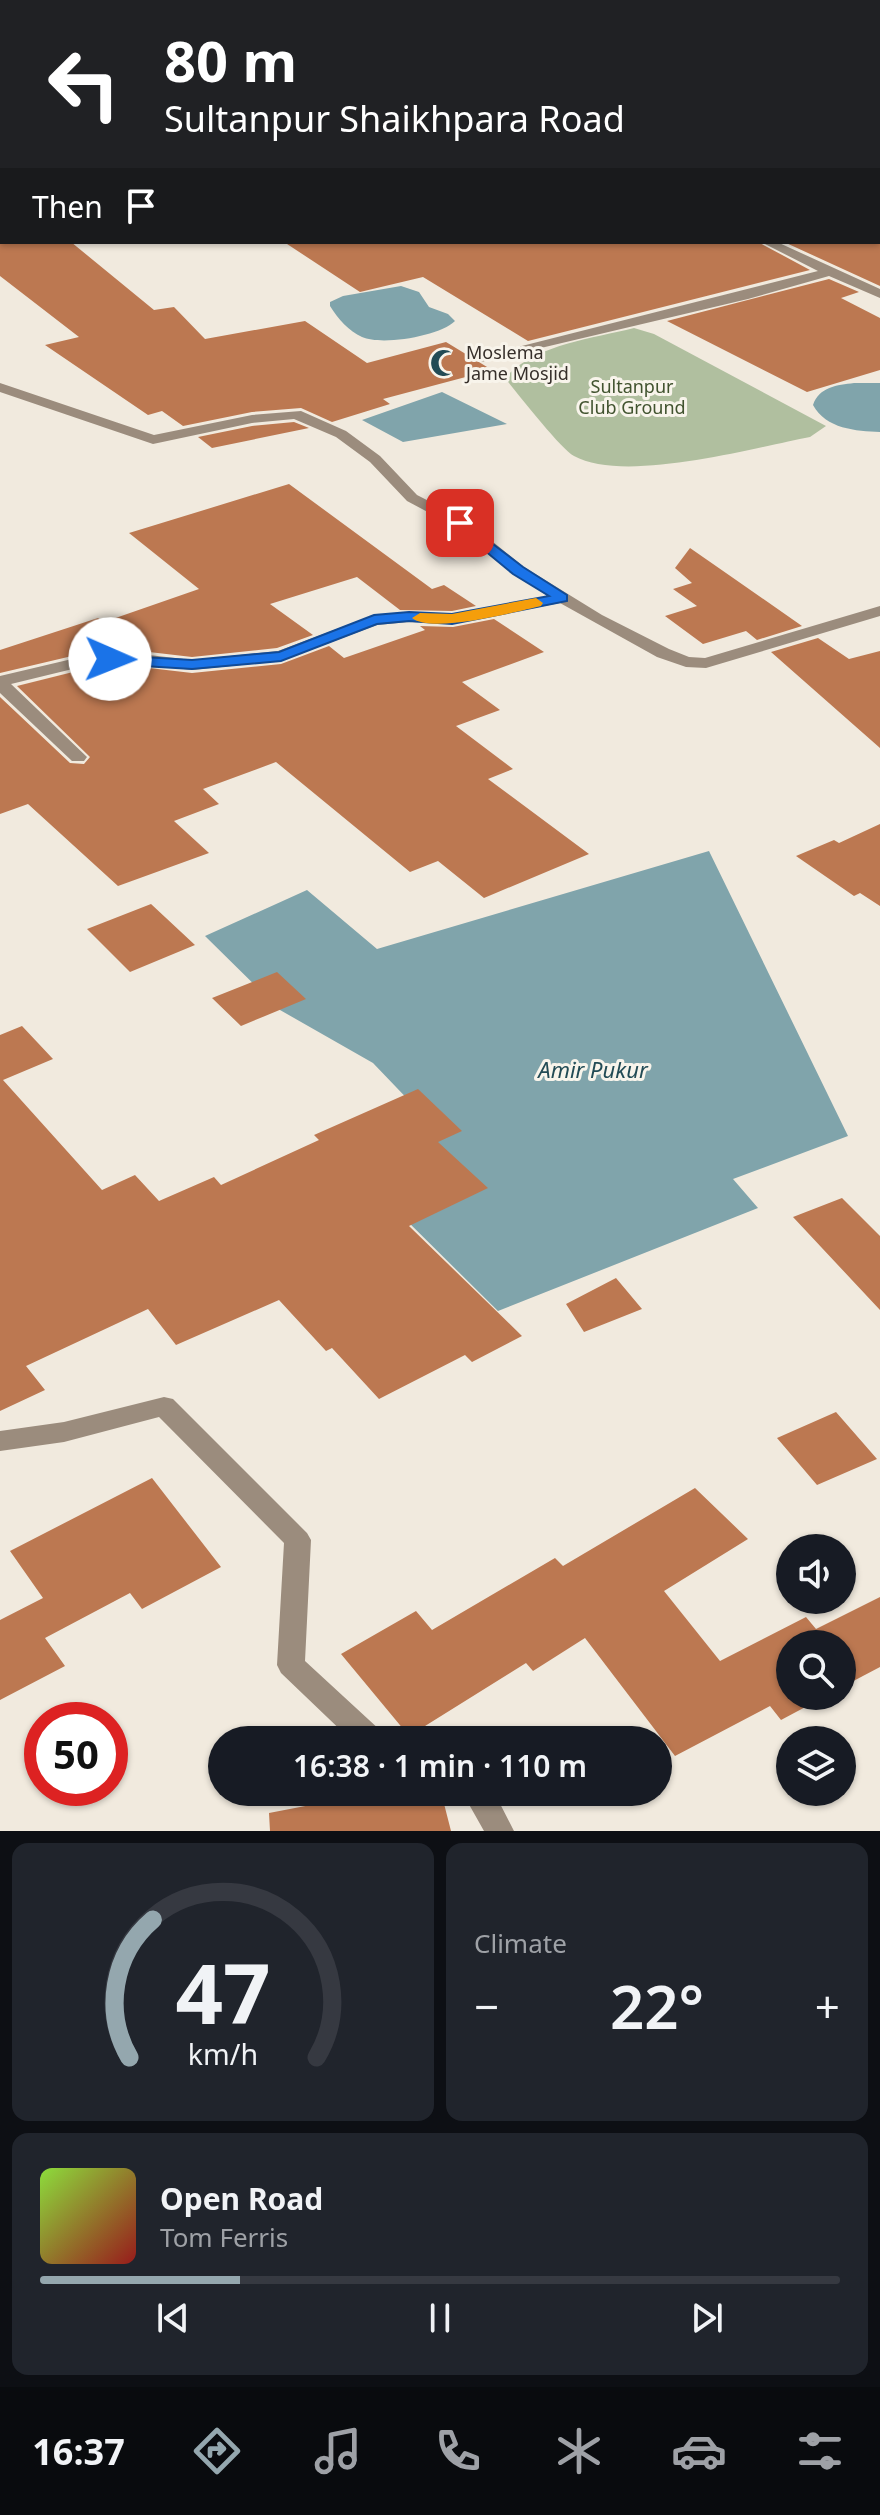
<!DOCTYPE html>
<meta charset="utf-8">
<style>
body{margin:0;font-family:"Noto Sans",sans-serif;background:#20242c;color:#f1f3f6;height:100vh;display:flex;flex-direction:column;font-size:30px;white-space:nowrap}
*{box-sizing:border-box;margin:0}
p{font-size:26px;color:#9ea1a6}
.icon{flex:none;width:44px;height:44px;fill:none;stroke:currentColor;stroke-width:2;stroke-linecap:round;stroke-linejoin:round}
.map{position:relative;height:1831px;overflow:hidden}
.sheet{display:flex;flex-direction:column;gap:12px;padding:12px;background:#0d0f14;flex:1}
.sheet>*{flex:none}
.banner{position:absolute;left:0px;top:0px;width:880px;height:244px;box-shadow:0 2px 6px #0004;background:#202124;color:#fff;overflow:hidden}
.controls{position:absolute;left:776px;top:1534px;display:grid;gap:16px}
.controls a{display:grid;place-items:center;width:80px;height:80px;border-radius:50%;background:#171b24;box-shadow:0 2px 6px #0004;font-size:40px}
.speed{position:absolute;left:24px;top:1702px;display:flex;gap:16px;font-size:40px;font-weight:700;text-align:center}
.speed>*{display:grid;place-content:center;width:104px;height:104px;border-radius:50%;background:#171b24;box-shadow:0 2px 6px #0004;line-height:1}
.speed .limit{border:12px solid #d22;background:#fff;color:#111}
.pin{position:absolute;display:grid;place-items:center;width:68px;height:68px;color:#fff;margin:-34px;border-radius:16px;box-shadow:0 4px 12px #0006}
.me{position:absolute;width:88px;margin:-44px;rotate:91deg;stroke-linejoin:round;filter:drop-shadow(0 0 6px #0008)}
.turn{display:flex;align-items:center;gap:28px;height:168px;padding:0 32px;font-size:36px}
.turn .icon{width:104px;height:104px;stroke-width:2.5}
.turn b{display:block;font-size:56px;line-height:68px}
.then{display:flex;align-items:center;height:76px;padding:0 32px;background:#0003;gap:16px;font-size:30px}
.big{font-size:60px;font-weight:600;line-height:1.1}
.sheet .tile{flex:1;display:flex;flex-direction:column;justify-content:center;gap:12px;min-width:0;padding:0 28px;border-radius:16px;background:#20242c}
.sheet .dial{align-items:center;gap:0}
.dial svg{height:208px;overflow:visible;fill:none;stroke:#363941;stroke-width:7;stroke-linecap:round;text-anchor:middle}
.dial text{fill:#f1f3f6;stroke:none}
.song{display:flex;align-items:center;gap:24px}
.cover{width:96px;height:96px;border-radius:12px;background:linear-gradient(135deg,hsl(90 70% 55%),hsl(0 70% 35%))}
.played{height:8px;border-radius:4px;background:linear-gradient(90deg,#94a7ae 25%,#363941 25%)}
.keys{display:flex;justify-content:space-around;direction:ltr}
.heat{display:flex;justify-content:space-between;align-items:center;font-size:44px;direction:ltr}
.sheet .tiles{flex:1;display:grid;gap:12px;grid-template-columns:1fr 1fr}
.tile:last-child{grid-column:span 2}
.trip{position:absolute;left:208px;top:1726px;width:464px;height:80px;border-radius:40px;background:#171b24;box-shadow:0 2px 6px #0004;font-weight:600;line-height:80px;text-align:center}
.tab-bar{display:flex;height:128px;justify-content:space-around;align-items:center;background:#090b0e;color:#9ea1a6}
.tab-bar .icon{width:56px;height:56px}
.tab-bar .on{color:#94a7ae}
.tab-bar b{font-size:36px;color:#f1f3f6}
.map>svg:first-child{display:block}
.green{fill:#b0bf9f}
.water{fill:#80a4ab}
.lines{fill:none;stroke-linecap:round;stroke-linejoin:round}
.stream{fill:#80a4ab;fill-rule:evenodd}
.building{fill:#bc7851}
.secondary{fill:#9b8c7d;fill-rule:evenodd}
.route{fill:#1a73e8;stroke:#114b97;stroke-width:2}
.slow{fill:#f59e0b}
.labels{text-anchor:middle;stroke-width:6;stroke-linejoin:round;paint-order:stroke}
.far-poi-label{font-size:18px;fill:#362f2a;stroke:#f8f4eb;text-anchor:start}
.far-park-label{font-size:18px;fill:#41532f;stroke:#f8f4eb}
.water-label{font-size:22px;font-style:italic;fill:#224b55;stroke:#f8f4eb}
</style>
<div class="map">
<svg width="880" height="1831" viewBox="0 0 880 1831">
<rect width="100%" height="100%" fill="#f1eade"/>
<path class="green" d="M 634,328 L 654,334 L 826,426 L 810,437 C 753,448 624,484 574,456 C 560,448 518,394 505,378 C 536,344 591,339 634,328 Z"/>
<path class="water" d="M 401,286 L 419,292 L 429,307 L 448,314 L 455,321 C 440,336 382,346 362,337 C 349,331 338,319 330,306 L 330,302 L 343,296 Z
M 854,383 L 880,383 L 880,432 C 856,431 826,429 813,405 C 819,387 837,385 854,383 Z
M 442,392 L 507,424 L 403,442 L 362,420 Z
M 709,851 L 848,1136 L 733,1179 L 758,1208 L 498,1311 L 394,1208 L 419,1111 L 373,1063 L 280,1010 L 205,936 L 307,890 L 377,949 Z"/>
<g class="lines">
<path class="stream" d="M 131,0 L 137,0 L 137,2 L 131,2 Z"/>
</g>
<path class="building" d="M 0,242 L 71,242 L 154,310 L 174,307 L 205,339 L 305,321 L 367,363 L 446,342 L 492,370 L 383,399 L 390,404 L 332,422 L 301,408 L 252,412 L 183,426 L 162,411 L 148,415 L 45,345 L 79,337 L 0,276 Z
M 284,242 L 758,242 L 810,270 L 528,341 L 423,277 L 360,292 Z
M 784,242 L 880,242 L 880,286 Z
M 829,279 L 859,292 L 841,298 L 880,318 L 880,370 L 807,392 L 667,321 Z
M 294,422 L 309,428 L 212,448 L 198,437 L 252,426 Z
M 289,484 L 432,589 L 444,585 L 476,606 L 452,611 L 400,610 L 357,577 L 270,604 L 313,635 L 277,648 L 192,657 L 132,650 L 89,652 L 0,673 L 0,650 L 98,618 L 104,622 L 199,589 L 129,533 Z
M 690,548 L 726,573 L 802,626 L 757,640 L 746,631 L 703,644 L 665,616 L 697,606 L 673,589 L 692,583 L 675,568 Z
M 494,619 L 544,652 L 462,682 L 500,710 L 456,726 L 513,769 L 488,779 L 589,854 L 484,898 L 438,861 L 410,872 L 276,762 L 203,789 L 219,804 L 174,821 L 209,853 L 118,886 L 28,804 L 0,814 L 0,697 L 70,763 L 84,764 L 90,757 L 17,686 L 89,668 L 132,666 L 192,673 L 281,664 L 329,646 L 344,658 L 425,630 L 420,626 L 453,627 Z
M 818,638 L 849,659 L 880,651 L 880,748 L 771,652 Z
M 880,824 L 880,906 L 860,893 L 854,896 L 796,856 L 834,840 L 839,843 Z
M 151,904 L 195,945 L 130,972 L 87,929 Z
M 277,972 L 306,999 L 241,1026 L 212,998 Z
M 22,1026 L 53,1059 L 3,1080 L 102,1190 L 135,1175 L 159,1201 L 214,1177 L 221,1185 L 319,1140 L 314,1135 L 418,1089 L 462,1131 L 438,1142 L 488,1188 L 409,1226 L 522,1336 L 472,1362 L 465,1355 L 379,1399 L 332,1348 L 326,1351 L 279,1300 L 176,1345 L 148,1309 L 26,1366 L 45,1390 L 0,1411 L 0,1035 Z
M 842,1198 L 880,1236 L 880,1310 L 793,1217 Z
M 616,1278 L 642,1309 L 584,1332 L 566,1304 Z
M 836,1412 L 877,1459 L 817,1485 L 777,1438 Z
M 152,1478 L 221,1567 L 142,1609 L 130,1593 L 45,1638 L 65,1666 L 0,1700 L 0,1620 L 43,1598 L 10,1551 Z
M 695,1488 L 748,1539 L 664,1591 L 720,1661 L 806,1617 L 816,1629 L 880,1597 L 880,1667 L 842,1687 L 842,1644 L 790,1644 L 790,1696 L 826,1696 L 781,1720 L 770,1706 L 675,1756 L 585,1638 L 533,1671 L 526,1663 L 409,1736 L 341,1654 L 416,1611 L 432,1630 L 555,1558 L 563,1566 Z
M 378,1792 L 441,1792 L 451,1831 L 270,1831 L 269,1813 Z"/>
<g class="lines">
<path class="secondary" d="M 118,0 L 128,0 L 129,2 L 119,2 Z
M 823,0 L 842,0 L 822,2 Z
M 0,35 L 2,35 L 2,41 L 0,41 Z
M 0,214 L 2,215 L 2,223 L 0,222 Z
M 761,242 L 777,242 L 880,289 L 880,298 L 829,276 L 748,299 L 481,362 L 474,358 L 818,271 Z
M 0,383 L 154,435 L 252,415 L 301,411 L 346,431 L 380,456 L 417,495 L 466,520 L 524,567 L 602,615 L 669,649 L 689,657 L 705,658 L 880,606 L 880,616 L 706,668 L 686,667 L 657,657 L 560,603 L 452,624 L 409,622 L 377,625 L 281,661 L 192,670 L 132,663 L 89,665 L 11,684 L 87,757 L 84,761 L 72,761 L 0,693 L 0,676 L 89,655 L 132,653 L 192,660 L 278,651 L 374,615 L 409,612 L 452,614 L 548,596 L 512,573 L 454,526 L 407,501 L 370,462 L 336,437 L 294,419 L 252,423 L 153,444 L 0,392 Z
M 164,1397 L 173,1399 L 307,1533 L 311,1540 L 305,1661 L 381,1731 L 386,1740 L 351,1740 L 281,1673 L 277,1665 L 284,1543 L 159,1417 L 64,1442 L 0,1451 L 0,1431 L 64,1422 Z
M 462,1792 L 494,1792 L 514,1831 L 484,1831 Z"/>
</g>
<path class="route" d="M 460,519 L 523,567 L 567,595 L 567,601 L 452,624 L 409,621 L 377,624 L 281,661 L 192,669 L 110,664 L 103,659 L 110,655 L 192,660 L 279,652 L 374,615 L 409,612 L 452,614 L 549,596 L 513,574 L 455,526 L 455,520 Z"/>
<path class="slow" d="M 536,598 L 543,603 L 541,606 C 515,612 432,634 412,618 L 420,613 L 452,614 Z"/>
<defs>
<g id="mosque-bare" transform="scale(2.16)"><path d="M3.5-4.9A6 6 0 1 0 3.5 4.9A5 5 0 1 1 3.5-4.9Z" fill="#224b55" stroke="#f8f4eb" stroke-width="2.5" paint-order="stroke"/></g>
</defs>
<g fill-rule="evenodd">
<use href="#mosque-bare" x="444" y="363"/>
</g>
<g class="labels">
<g class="far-poi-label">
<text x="466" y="359">Moslema<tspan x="466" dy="21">Jame Mosjid</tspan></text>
</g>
<g class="far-park-label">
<text x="632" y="393">Sultanpur<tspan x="632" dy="21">Club Ground</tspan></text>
</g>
<g class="water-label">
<text x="593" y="1078">Amir Pukur</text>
</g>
</g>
</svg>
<div class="controls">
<a><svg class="icon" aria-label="sound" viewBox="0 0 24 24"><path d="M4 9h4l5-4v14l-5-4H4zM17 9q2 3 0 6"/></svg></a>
<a><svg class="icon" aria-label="search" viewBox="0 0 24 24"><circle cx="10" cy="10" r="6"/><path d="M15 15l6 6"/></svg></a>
<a><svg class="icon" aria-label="layers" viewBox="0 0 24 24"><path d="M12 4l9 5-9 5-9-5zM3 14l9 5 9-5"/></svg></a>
</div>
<div class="speed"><div class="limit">50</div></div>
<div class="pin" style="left:460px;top:523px;background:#d93025"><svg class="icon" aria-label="arrive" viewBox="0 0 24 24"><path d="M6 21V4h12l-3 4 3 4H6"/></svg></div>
<svg class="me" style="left:110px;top:659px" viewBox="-20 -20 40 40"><circle r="19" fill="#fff"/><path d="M0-13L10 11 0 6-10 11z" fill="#1a73e8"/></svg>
<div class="trip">16:38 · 1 min · 110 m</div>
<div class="banner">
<div class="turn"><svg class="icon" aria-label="left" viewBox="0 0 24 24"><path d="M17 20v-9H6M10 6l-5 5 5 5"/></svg><div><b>80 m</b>Sultanpur Shaikhpara Road</div></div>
<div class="then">Then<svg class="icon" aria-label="arrive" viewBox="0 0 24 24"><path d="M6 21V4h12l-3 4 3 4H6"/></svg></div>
</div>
</div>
<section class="sheet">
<div class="tiles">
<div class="tile dial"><svg viewBox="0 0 100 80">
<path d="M14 69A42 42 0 1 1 86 69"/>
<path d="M14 69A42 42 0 0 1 23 16" stroke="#94a7ae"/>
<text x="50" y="56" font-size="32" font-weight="700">47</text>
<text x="50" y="72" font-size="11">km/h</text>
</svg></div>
<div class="tile"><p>Climate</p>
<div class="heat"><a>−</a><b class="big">22°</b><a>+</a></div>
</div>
<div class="tile">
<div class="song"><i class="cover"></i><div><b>Open Road</b><p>Tom Ferris</p></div></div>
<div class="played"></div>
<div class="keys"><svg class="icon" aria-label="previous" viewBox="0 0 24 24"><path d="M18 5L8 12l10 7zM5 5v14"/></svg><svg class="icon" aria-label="pause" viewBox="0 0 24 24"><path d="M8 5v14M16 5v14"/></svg><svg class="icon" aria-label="next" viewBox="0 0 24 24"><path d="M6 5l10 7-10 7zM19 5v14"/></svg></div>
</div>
</div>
</section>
<nav class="tab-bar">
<b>16:37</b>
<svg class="icon on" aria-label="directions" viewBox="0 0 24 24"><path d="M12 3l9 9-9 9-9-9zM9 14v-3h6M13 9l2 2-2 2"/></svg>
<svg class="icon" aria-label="music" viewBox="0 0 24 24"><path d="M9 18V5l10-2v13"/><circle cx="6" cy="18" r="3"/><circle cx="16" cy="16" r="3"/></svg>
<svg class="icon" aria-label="phone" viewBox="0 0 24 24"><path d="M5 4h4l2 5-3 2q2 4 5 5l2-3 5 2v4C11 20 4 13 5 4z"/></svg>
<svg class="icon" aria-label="climate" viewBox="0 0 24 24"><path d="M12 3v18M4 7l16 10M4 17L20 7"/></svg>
<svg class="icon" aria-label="car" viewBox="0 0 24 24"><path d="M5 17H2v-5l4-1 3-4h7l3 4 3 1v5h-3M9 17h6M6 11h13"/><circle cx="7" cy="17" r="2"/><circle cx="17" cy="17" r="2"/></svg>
<svg class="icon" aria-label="filters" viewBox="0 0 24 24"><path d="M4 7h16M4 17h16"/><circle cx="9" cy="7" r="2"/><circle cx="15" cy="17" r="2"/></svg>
</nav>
